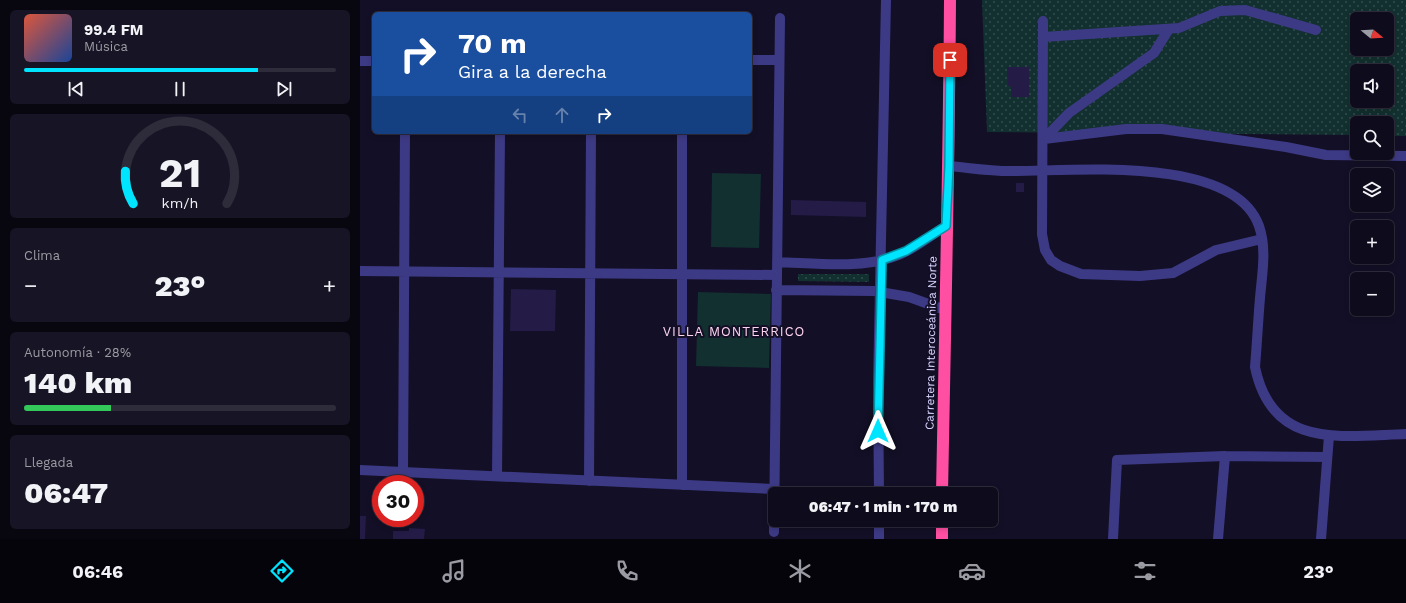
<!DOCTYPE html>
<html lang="es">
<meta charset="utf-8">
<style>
body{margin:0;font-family:"Work Sans",sans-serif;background:#171425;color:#f1f3f6;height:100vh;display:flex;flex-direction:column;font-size:15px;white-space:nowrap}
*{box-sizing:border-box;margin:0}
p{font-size:13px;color:#9b9ba3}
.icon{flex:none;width:22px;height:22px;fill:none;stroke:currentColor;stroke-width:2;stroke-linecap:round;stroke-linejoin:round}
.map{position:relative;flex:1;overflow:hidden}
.drawer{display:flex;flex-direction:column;gap:10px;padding:10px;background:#08060f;width:360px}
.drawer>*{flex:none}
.hud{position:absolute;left:12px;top:12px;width:380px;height:122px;border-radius:6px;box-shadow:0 2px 6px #0003,0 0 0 1px #2e2b3b;background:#1a4fa0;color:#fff;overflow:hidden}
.needle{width:26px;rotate:108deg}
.controls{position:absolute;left:990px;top:12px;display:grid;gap:8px}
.controls a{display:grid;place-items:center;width:44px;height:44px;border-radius:6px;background:#0e0b1c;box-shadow:0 2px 6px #0003,0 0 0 1px #2e2b3b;font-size:20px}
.speed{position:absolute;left:12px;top:475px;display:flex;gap:8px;font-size:20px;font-weight:700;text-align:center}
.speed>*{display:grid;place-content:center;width:52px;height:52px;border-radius:50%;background:#0e0b1c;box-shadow:0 2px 6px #0003,0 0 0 1px #2e2b3b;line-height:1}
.speed .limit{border:6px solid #d22;background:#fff;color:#111}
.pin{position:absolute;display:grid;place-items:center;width:34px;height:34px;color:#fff;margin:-17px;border-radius:8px;box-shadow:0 2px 6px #0006}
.me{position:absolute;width:44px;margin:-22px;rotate:0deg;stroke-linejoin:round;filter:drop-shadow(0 0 3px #0008)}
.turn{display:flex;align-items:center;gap:14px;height:84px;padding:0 20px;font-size:18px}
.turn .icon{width:52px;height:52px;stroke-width:2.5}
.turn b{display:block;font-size:28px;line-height:34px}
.lanes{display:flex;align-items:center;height:38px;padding:0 20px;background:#0003;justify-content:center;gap:20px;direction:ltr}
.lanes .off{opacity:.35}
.big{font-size:30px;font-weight:800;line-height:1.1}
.drawer .widget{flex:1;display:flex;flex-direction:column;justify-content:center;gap:6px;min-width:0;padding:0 14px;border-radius:6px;background:#171425}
.drawer .dial{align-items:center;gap:0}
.dial svg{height:104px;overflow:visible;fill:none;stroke:#2e2b3b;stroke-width:7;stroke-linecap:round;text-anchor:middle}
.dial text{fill:#f1f3f6;stroke:none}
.song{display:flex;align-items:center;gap:12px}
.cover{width:48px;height:48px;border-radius:6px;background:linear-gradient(135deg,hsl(10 70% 55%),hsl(220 70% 35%))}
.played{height:4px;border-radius:2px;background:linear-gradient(90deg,#00e5ff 75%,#2e2b3b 75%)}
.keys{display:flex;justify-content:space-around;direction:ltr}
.heat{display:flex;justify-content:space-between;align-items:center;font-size:22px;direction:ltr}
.charge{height:6px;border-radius:3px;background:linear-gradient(90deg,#34c759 28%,#2e2b3b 0)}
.trip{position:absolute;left:408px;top:487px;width:230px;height:40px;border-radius:6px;background:#0e0b1c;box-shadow:0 2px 6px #0003,0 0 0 1px #2e2b3b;font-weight:800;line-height:40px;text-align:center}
.tab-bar{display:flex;height:64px;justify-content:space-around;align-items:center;background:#06040b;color:#9b9ba3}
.tab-bar .icon{width:28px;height:28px}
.tab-bar .active{color:#00e5ff}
.tab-bar b{font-size:18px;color:#f1f3f6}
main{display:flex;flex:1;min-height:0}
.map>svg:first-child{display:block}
.grass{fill:url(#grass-dots);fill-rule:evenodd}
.park{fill:#12302f}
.building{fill:#241b47}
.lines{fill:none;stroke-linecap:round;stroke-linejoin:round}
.minor{stroke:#3d3a85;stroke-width:10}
.highway{stroke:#ff4fa3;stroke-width:12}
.route-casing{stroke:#0095a6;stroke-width:10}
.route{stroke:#00e5ff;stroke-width:7}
.labels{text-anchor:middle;stroke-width:4;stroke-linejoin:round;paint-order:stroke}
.street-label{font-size:12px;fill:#d9d4ff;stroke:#130f26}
.neighbourhood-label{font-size:13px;letter-spacing:1px;fill:#ffd6f0;stroke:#130f26}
</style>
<main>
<section class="drawer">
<div class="widget">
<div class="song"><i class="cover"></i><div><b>99.4 FM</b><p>Música</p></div></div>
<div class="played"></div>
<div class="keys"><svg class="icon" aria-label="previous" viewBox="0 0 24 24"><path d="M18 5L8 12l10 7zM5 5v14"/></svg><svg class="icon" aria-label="pause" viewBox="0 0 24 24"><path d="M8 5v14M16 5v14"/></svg><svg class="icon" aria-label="next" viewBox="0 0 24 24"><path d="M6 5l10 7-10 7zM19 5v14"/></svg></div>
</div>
<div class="widget dial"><svg viewBox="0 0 100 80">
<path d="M14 69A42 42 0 1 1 86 69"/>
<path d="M14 69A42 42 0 0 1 8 44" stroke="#00e5ff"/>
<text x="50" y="56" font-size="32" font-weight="700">21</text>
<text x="50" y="72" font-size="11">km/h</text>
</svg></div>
<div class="widget"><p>Clima</p>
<div class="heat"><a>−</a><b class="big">23°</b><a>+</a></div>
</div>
<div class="widget"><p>Autonomía · 28%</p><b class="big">140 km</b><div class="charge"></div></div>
<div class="widget"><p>Llegada</p><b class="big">06:47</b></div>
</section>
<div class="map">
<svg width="1046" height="539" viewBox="0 0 1046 539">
<defs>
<pattern id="grass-dots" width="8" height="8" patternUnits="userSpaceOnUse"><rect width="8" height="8" fill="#12302f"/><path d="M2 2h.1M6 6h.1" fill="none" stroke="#344d4e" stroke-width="1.8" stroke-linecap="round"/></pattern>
</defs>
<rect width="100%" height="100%" fill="#130f26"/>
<path class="grass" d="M 622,0 L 1046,0 L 1046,136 L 1027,136 L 1027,123 L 997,123 L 997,135 L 627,132 ZM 997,19 L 1027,19 L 1027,49 L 997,49 ZM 997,71 L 1027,71 L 1027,101 L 997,101 Z
M 438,274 L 509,274 L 509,282 L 438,281 Z"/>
<path class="park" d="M 352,173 L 401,174 L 399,248 L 351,247 Z
M 338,292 L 411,294 L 409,368 L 336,366 Z"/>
<path class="building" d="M 647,67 L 669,67 L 669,97 L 651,97 L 651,86 L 648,86 Z
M 656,183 L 664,183 L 664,192 L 656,192 Z
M 431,200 L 506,202 L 506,217 L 431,215 Z
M 151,289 L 196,290 L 195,331 L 150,331 Z
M 0,516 L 6,516 L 5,539 L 0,539 Z
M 49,528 L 65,529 L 64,539 L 33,539 L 33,531 L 49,531 Z"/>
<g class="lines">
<path class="minor" d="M 683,21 L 682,234 L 685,250 L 691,260 L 700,266 L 721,274 L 780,276 L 813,273 L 856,250 L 902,239
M 683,37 L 819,28 L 860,11 L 885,10 L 956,30
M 390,60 L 419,60
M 0,61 L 14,61
M 684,139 L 766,129 L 802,129 L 926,147 L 966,155 L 1046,156
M 684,139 L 709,113 L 794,53 L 809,29
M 589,166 C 611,168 634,172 656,171 C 715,171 874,155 899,226 C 907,249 902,274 900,298 C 898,321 897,344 895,367 C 912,450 981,436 1046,434
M 417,262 C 453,263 499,269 533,257 C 552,251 570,236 586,226
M 0,271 L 416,275
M 416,290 L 514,291 L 549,297 L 585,310
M 0,470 L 414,489
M 43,472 L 45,132
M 137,476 L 140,132
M 229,481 L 231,132
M 322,485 L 322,132
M 519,494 L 518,383 L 526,0
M 519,520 L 519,539
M 414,532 L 420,18
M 753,539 L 757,460 L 865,456 L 967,457
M 858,539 L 865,456
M 961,539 L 969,436"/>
<path class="highway" d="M 582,494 C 585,329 589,165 590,0
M 582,539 L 582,520"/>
</g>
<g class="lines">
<g class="route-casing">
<path id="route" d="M 518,431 L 522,260 L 546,251 L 586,226 L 589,166 L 590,60"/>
</g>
<use href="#route" class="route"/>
</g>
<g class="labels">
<g class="street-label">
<text transform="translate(571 343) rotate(-89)" y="4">Carretera Interoceánica Norte</text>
</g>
<g class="neighbourhood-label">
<text x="374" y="336">VILLA MONTERRICO</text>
</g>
</g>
</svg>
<div class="controls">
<a><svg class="needle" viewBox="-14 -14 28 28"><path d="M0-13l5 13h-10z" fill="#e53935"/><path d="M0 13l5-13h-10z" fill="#9b9ba3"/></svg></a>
<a><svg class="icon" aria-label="sound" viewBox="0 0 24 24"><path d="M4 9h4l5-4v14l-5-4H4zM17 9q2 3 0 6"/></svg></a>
<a><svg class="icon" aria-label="search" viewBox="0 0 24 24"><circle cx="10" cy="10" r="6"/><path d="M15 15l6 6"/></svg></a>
<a><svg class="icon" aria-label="layers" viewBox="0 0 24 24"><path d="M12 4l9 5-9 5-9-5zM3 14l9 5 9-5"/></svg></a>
<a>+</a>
<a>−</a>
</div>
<div class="speed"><div class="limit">30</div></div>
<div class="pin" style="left:590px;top:60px;background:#d93025"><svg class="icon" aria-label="arrive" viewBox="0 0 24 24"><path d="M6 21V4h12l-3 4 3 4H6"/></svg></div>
<svg class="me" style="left:518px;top:431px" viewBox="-20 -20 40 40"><path d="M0-17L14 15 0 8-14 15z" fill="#00e5ff" stroke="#fff" stroke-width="4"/></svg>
<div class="trip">06:47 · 1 min · 170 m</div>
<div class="hud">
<div class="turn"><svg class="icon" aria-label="right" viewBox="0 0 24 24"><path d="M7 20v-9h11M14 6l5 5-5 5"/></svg><div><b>70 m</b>Gira a la derecha</div></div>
<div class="lanes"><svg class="icon off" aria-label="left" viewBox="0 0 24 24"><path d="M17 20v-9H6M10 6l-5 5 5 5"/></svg><svg class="icon off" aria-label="ahead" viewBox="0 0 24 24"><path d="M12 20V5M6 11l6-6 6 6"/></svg><svg class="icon" aria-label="right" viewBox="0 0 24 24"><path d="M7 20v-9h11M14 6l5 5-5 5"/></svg></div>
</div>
</div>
</main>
<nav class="tab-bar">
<b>06:46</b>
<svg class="icon active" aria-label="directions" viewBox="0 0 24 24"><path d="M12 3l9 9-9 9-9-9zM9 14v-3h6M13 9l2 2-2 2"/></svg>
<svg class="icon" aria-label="music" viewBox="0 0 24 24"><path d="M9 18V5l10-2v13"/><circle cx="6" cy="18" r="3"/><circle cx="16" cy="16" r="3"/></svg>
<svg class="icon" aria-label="phone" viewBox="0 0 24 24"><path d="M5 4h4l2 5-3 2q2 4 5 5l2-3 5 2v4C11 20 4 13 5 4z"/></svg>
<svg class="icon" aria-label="climate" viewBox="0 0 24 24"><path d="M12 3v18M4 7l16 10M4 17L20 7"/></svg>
<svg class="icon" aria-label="car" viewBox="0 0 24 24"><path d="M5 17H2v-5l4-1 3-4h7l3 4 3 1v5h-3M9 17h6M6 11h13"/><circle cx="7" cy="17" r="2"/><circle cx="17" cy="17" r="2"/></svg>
<svg class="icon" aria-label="filters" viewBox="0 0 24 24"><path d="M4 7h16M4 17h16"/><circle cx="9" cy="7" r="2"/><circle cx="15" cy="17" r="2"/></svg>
<b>23°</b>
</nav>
